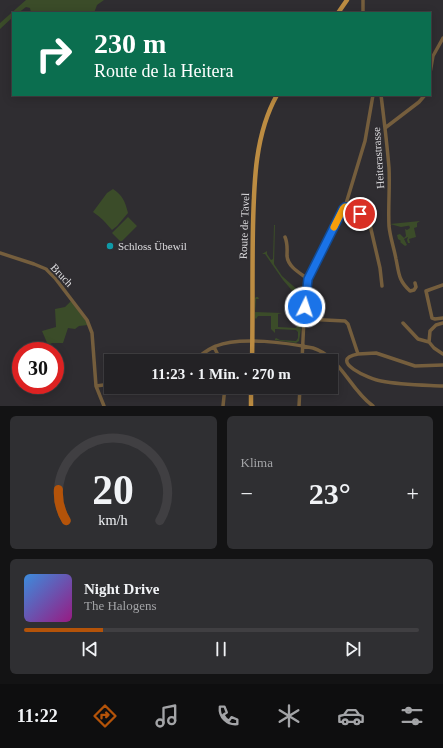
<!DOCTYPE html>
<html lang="de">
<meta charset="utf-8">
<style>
body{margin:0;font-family:Georgia,serif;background:#2f2f32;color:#f1f3f6;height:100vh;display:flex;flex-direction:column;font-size:15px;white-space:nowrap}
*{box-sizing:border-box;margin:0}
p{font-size:13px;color:#a3a4a7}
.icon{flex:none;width:22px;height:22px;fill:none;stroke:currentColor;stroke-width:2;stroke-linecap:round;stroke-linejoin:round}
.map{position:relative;height:406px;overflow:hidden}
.drawer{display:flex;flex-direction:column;gap:10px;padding:10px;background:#131314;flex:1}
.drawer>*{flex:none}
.hud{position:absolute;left:12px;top:12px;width:419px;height:84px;border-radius:0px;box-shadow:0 2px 10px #0003,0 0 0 1px #403f42;background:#0b6e4f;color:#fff;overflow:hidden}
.speed{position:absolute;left:12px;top:342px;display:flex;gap:8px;font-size:20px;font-weight:700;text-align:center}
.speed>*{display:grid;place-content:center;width:52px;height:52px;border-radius:50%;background:#232225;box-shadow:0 2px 10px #0003,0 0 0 1px #403f42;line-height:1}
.speed .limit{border:6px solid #d22;background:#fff;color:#111}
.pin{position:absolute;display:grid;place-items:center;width:34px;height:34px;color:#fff;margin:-17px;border:2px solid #fff;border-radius:50%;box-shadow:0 1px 4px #0007}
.me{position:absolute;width:44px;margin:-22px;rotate:4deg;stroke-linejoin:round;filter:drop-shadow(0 0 3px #0008)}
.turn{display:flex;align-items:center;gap:14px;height:84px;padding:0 16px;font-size:18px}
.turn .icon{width:52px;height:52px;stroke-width:2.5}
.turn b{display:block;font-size:28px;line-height:34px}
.big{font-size:30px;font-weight:700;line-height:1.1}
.drawer .tile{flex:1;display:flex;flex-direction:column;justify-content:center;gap:6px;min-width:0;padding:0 14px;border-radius:6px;background:#2f2f32}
.drawer .dial{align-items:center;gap:0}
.dial svg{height:104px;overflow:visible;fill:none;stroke:#403f42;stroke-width:7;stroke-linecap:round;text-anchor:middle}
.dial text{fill:#f1f3f6;stroke:none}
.song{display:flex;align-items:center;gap:12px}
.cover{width:48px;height:48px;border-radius:6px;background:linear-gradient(135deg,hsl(210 70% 55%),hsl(310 70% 35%))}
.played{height:4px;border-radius:2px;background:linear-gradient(90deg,#b45309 20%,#403f42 20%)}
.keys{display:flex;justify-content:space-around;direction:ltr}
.heat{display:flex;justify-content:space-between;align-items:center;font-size:22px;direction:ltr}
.drawer .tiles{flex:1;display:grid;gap:10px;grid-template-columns:1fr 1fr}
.tile:last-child{grid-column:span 2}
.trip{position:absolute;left:104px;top:354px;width:234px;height:40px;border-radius:0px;background:#232225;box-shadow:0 2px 10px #0003,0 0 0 1px #403f42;font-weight:700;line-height:40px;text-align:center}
.tab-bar{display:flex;height:64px;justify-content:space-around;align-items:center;background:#0e0e0f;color:#a3a4a7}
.tab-bar .icon{width:28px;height:28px}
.tab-bar .selected{color:#b45309}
.tab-bar b{font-size:18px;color:#f1f3f6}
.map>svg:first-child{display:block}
.green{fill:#3b4c29}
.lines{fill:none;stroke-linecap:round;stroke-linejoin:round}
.minor{stroke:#755e3d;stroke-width:3.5}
.major{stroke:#bc8c42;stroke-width:4.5}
.route-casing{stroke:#114b97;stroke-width:10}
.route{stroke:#1a73e8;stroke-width:7}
.slow{stroke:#f59e0b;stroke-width:7}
.culture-dot{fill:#0f9aa8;stroke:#2f2d31;stroke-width:1.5}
.labels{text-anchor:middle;stroke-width:4;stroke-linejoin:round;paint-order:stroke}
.street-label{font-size:11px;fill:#dfdee1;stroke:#2f2d31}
.poi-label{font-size:11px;fill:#dfdee1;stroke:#2f2d31;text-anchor:start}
</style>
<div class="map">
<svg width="443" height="406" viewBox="0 0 443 406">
<rect width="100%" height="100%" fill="#2f2d31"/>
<path class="green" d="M 26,0 L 104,0 L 97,5 L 94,13 L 31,13 L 30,8 L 26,7 L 18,13 L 13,13 L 13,17 L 0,29 L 0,23 Z
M 113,189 C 123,196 125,201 128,213 L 117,226 L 112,230 C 104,221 103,219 93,212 L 107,193 Z
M 128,217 L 137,226 L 121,242 L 112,233 Z
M 420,221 L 417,223 L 417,227 L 414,228 L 416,237 L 409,239 L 410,243 L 408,243 L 407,240 L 408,237 L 404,239 L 407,245 L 405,246 L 400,242 L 401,241 L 398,239 L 397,235 L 400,234 L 404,238 L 406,236 L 405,229 L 407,230 L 410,228 L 409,225 L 413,225 L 401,227 L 390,224 Z
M 274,225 L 275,225 L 274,264 L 282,276 L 301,293 L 302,310 L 303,310 L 302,323 L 299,303 L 295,294 L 283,280 L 265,254 L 262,254 L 267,251 L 267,254 L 271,260 L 273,259 Z
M 256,297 L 258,297 L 259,299 L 256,299 L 255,312 L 282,313 L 278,314 L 278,327 L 296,328 L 298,324 L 296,323 L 295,319 L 298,318 L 301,329 L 299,341 L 296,343 L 275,340 L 275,339 L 276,338 L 280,340 L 296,341 L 298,338 L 298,332 L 296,330 L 275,329 L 275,333 L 271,329 L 271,316 L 258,316 L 256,319 L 255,318 L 255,298 Z
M 71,301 L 84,318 L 88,325 L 79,326 L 75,329 L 68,328 L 63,343 L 52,343 L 48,345 L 42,331 L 56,327 L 55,309 L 65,307 Z"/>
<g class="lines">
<path class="minor" d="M 363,0 L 363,13
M 430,73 L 433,56 L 443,38
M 381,95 C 384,119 387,143 389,168 C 390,187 388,207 389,226 C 390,237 394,248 396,259 C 399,273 398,280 410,291 L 414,290 L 416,287 L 415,283
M 385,128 L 419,102 L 425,95
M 345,207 L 365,141 L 373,95
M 285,237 C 288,244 287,249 287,256 C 288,267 300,273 308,279
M 0,253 L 34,264 L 46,269 L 55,278 L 87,320 L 92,333 L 96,386 L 104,406
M 443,285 L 426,291 L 432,318 L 435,319 L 443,318
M 305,319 L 345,321 L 348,324 L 358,354 L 376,353 L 415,366 L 443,365
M 403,323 L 418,339 L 429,342 L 434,348 L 443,354
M 429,342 L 430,331 L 436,325 L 443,323
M 214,347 L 221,361
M 358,354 C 326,360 371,380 381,381 C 401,385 423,385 443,386
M 192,361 C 200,356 208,349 216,346 C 240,336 288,343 313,348 C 341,357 350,390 373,406
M 302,361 L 305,296 L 308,279 L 345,207 L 350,208 L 360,214 L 370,225 L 380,268 L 382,286
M 96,386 L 111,384
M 223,406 L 225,387
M 299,406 L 300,387"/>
<path class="major" d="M 338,13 L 347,0
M 252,361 C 253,316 252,271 253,226 C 254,182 255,134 277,95
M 251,406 L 251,387"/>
</g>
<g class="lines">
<g class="route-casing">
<path id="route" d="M 305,307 L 308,279 L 343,209 L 345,207 L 347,207 L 360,214"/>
</g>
<use href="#route" class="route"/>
<path class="slow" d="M 334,227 L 343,209 L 345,207 L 347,207"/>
</g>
<circle class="culture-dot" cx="110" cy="246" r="4"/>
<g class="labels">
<g class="street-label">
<text transform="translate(378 158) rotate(-94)" y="4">Heiterastrasse</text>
<text transform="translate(244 226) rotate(-88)" y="4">Route de Tavel</text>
<text transform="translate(62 275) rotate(47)" y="4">Bruch</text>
</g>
<g class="poi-label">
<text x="118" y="250">Schloss Übewil</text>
</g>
</g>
</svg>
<div class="speed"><div class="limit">30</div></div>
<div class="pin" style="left:360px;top:214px;background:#d93025"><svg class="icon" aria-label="arrive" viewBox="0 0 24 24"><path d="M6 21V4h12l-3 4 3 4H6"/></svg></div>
<svg class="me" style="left:305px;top:307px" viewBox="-20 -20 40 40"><circle r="17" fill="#1a73e8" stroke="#fff" stroke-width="3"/><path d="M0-11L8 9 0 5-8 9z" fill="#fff"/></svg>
<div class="trip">11:23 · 1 Min. · 270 m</div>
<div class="hud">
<div class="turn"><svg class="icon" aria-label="right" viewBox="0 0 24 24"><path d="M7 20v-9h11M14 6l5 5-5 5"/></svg><div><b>230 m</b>Route de la Heitera</div></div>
</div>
</div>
<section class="drawer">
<div class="tiles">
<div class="tile dial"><svg viewBox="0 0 100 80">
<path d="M14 69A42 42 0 1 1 86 69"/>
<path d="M14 69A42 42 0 0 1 8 45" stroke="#b45309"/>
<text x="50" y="56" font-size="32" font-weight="700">20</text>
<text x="50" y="72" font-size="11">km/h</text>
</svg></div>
<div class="tile"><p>Klima</p>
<div class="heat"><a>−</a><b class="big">23°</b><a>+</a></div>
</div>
<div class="tile">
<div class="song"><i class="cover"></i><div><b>Night Drive</b><p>The Halogens</p></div></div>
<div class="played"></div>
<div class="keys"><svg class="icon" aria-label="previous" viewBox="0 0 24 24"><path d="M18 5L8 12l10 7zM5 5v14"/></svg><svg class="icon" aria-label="pause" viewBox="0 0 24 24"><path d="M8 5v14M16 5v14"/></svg><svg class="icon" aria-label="next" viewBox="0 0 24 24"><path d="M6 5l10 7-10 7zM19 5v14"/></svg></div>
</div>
</div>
</section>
<nav class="tab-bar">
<b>11:22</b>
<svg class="icon selected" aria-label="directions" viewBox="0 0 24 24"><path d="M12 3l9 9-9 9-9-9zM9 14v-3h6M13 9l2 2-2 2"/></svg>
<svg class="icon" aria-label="music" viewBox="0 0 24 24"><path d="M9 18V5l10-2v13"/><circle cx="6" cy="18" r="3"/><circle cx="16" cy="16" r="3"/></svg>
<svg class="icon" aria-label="phone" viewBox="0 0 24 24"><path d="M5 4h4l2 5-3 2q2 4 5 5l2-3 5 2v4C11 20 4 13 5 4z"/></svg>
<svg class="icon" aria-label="climate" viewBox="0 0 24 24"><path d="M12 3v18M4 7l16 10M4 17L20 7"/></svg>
<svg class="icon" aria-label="car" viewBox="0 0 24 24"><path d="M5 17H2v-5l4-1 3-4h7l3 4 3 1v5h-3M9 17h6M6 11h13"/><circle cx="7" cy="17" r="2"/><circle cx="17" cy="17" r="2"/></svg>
<svg class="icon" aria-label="filters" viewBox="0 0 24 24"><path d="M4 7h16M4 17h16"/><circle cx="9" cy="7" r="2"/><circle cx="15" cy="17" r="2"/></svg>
</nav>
